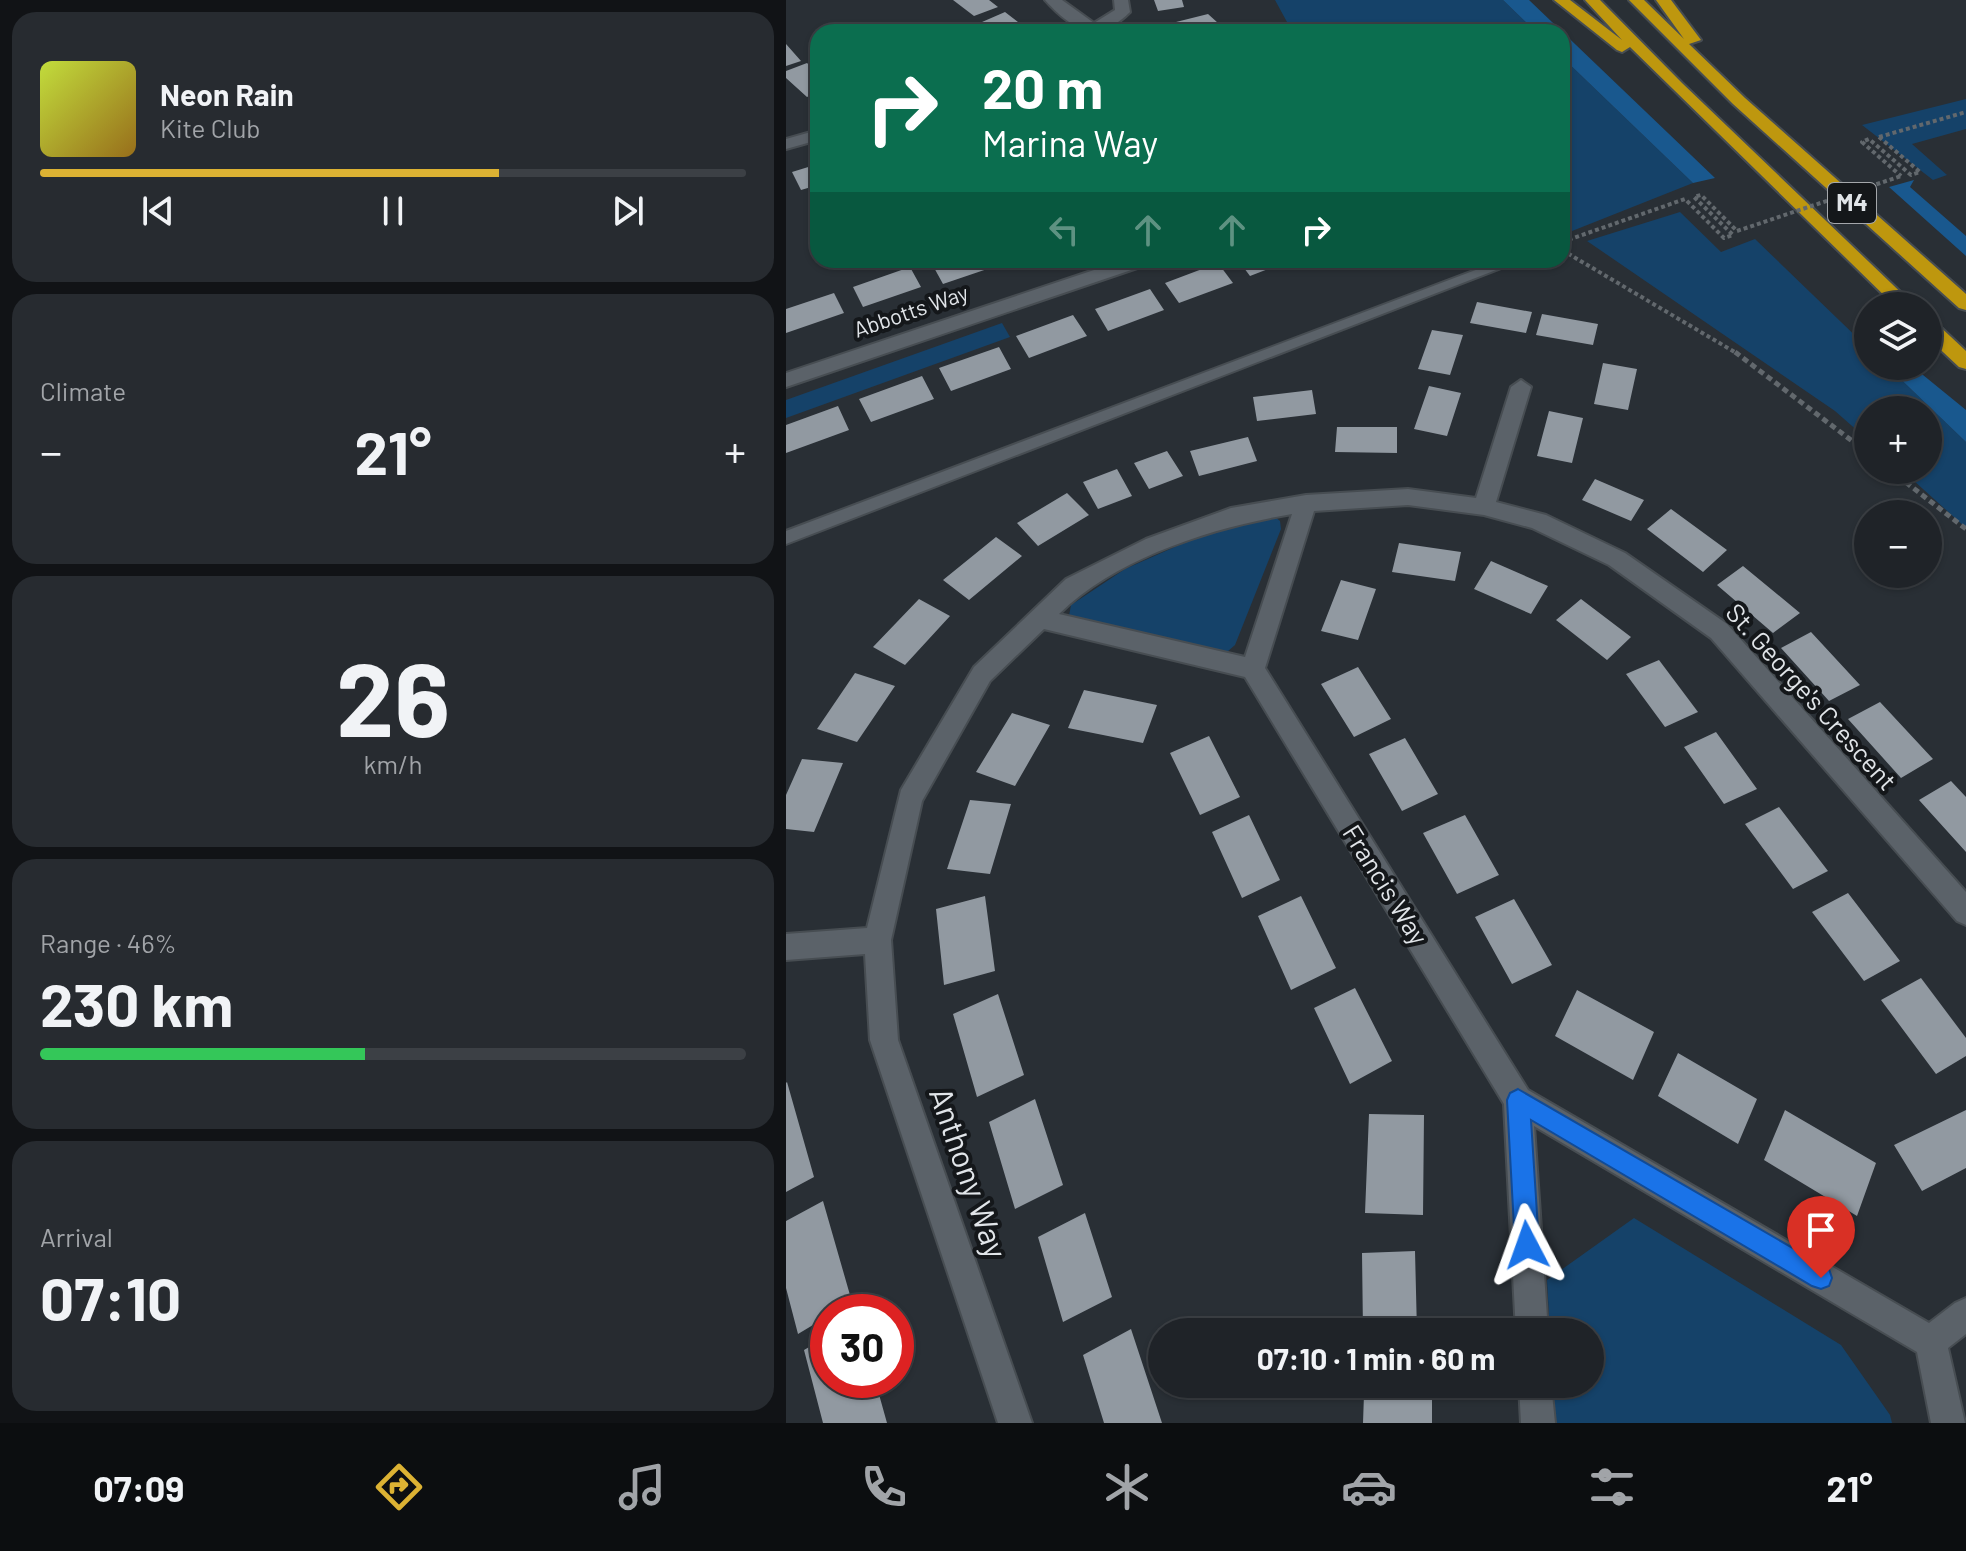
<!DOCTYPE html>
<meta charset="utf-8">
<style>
body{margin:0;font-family:Barlow,sans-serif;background:#272b30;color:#f1f3f6;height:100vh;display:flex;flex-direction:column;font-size:30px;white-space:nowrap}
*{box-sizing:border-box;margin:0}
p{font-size:26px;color:#a1a4a8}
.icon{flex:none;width:44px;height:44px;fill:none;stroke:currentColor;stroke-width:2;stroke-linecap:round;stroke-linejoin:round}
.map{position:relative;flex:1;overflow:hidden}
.panel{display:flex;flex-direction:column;gap:12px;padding:12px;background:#111316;width:786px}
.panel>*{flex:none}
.banner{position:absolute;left:24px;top:24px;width:760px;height:244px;border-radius:24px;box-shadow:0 2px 6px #0004,0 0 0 2px #3c4045;background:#0b6e4f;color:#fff;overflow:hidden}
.tools{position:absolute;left:1068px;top:292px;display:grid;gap:16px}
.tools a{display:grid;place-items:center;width:88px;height:88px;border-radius:50%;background:#1f2328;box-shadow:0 2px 6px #0004,0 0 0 2px #3c4045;font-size:40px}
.speed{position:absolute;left:24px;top:1294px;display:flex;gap:16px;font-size:40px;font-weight:700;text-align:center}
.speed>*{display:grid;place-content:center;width:104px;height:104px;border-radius:50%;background:#1f2328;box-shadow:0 2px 6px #0004,0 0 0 2px #3c4045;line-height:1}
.speed .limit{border:12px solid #d22;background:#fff;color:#111}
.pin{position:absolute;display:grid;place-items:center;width:68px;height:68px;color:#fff;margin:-82px -34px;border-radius:50% 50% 50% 0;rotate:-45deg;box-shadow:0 0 8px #0007}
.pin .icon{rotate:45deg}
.me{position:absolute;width:88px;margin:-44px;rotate:356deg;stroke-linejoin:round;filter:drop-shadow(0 0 6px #0008)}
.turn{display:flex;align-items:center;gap:28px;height:168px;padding:0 40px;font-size:36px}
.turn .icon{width:104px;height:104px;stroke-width:2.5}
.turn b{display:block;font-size:56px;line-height:68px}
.lanes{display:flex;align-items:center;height:76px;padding:0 40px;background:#0003;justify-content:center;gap:40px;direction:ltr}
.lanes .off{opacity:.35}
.big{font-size:60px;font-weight:700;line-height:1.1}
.panel .card{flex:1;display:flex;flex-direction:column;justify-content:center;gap:12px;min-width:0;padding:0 28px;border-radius:24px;background:#272b30}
.panel .dial{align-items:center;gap:0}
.dial b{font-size:104px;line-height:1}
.song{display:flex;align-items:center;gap:24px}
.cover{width:96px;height:96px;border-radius:12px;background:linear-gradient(135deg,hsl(70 70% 55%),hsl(40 70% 35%))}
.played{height:8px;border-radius:4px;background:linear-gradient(90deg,#dcb233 65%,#3c4045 65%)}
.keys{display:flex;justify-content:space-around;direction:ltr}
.heat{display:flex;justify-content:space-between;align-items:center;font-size:44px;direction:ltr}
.charge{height:12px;border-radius:6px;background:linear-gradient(90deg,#34c759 46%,#3c4045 0)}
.trip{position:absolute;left:362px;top:1318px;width:456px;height:80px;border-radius:40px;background:#1f2328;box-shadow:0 2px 6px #0004,0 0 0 2px #3c4045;font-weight:700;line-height:80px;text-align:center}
.menu{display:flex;height:128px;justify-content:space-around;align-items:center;background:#0c0e10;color:#a1a4a8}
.menu .icon{width:56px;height:56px}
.menu .active{color:#dcb233}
.menu b{font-size:36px;color:#f1f3f6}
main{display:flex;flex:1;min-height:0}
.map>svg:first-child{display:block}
.green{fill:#154269}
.forest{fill:#19588e}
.building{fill:#9199a1}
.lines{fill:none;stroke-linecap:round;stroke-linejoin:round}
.lane-casing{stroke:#474d52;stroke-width:4}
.street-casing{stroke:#474d52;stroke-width:4}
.highway-casing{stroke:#474d52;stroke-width:4}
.path-far1{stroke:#62686d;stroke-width:4;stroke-dasharray:4 3;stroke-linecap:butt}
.path{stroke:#62686d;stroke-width:5;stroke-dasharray:6 4;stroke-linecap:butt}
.lane{fill:#5b6269;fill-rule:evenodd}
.street{fill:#5b6269;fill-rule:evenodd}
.highway{fill:#be970e;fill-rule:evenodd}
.path-bridge{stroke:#62686d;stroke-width:4;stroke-dasharray:4 3;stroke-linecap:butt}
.route{fill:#1a73e8;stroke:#114b97;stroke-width:2}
.labels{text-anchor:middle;stroke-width:8;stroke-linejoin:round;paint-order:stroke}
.far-street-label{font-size:22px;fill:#e1e5e9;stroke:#14171a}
.shield{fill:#14171a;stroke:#a4a7ab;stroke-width:2}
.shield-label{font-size:24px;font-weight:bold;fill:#e1e5e9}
.street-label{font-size:26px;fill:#e1e5e9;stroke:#14171a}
.near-street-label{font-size:32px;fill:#e1e5e9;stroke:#14171a}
</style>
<main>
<section class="panel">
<div class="card">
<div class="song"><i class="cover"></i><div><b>Neon Rain</b><p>Kite Club</p></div></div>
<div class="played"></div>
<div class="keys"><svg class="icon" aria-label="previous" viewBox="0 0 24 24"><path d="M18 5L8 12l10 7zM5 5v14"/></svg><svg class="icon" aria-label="pause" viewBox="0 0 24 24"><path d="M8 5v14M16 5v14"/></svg><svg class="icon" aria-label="next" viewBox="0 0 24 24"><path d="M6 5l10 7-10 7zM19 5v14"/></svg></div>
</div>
<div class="card"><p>Climate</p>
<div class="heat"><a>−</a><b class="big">21°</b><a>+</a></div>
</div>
<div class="card dial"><b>26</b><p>km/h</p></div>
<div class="card"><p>Range · 46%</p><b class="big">230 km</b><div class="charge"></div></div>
<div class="card"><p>Arrival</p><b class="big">07:10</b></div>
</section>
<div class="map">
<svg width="1180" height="1423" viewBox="0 0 1180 1423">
<rect width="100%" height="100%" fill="#292f35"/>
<path class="green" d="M 489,0 L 717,0 L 750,32 L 511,32 L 501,22 Z
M 776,57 L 907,183 L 776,235 Z
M 1180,99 L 1180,129 L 1126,144 L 1161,175 L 1147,180 L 1076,125 Z
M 894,212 L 935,252 L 969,239 L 1082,348 L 1082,366 L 1101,366 L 1180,442 L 1180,528 L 1116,470 L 1142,470 L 1142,410 L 1082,410 L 1082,440 L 1049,411 L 801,241 Z
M 216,323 L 224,337 L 0,418 L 0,400 Z
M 488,516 L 494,521 L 495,529 L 449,645 L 441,652 L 283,616 L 285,605 L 339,569 L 418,534 Z
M 848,1218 L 1055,1345 L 1104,1415 L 1106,1423 L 768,1423 L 766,1384 L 804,1384 L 804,1332 L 764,1332 L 761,1280 Z"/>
<path class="forest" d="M 717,0 L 743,0 L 929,178 L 907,183 L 776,57 L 776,32 L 750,32 Z
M 1128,180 L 1124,187 L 1180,236 L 1180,256 L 1103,187 Z
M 1101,366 L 1126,366 L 1180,410 L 1180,442 Z"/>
<path class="building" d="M 167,0 L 203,0 L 212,7 L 188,16 Z
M 368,0 L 396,0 L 398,7 L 372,11 Z
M 219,12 L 245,32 L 208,32 L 196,22 Z
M 422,14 L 442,32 L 396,32 L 386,23 Z
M 0,44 L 15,61 L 0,66 Z
M 21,63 L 32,73 L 32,92 L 21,97 L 0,78 L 0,71 Z
M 32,164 L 32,185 L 15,190 L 6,172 Z
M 159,260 L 211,260 L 213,265 L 157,284 L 146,264 Z
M 452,260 L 505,260 L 464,276 Z
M 432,263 L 447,283 L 393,303 L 379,283 Z
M 124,267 L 135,287 L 77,307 L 67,287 Z
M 364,289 L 378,310 L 322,331 L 309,309 Z
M 48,293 L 58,313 L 0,333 L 0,309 Z
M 691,302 L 746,312 L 740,333 L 684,323 Z
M 756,314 L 812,324 L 807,345 L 750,335 Z
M 287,315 L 301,336 L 243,358 L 230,336 Z
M 646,330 L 677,335 L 664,375 L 632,369 Z
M 213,347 L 225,369 L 165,391 L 153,368 Z
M 817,363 L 851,369 L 842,410 L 808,404 Z
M 136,376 L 148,399 L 85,422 L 73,399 Z
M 643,386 L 675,393 L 661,436 L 628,429 Z
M 526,390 L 530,414 L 471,421 L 467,397 Z
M 52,406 L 63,430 L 0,453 L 0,425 Z
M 763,411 L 797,418 L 786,463 L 751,456 Z
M 551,427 L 611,427 L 611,453 L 549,452 Z
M 462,437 L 471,461 L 413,476 L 404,451 Z
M 381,451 L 397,476 L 363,489 L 348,463 Z
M 331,469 L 346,496 L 312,509 L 297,482 Z
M 809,479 L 858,500 L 845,521 L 796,500 Z
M 281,493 L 303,515 L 252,546 L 231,523 Z
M 885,509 L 941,550 L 917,572 L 861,529 Z
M 210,537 L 236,556 L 183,600 L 157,580 Z
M 613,543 L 675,552 L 669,581 L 606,572 Z
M 705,561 L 762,586 L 745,614 L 688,589 Z
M 957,566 L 1014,613 L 987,633 L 931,585 Z
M 555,580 L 590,589 L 572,640 L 535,631 Z
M 133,599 L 164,616 L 119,665 L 87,647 Z
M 795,599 L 845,637 L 821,660 L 770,620 Z
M 1025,632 L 1074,685 L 1043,701 L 995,648 Z
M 873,660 L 912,712 L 879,727 L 840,674 Z
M 572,667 L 605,719 L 568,737 L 535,684 Z
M 69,673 L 109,686 L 71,742 L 31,729 Z
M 298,690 L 371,705 L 357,743 L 282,728 Z
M 1094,702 L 1147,759 L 1115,778 L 1062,719 Z
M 226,713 L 264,725 L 229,786 L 190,772 Z
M 930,732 L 971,789 L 938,804 L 898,747 Z
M 423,736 L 454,797 L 414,815 L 384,753 Z
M 619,738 L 652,794 L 616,811 L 583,754 Z
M 16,759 L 57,763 L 28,832 L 0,829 L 0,795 Z
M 1165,781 L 1180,797 L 1180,852 L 1133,800 Z
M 184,800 L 225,804 L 204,874 L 161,869 Z
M 993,807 L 1042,871 L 1007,889 L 959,824 Z
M 463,815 L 494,880 L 456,898 L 426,832 Z
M 679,815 L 713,875 L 671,894 L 637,833 Z
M 1062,893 L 1114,961 L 1078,981 L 1026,912 Z
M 199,896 L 209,971 L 158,985 L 150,909 Z
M 515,896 L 550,968 L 505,990 L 472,916 Z
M 728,899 L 766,965 L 726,984 L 689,917 Z
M 1135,978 L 1180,1038 L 1180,1056 L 1150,1074 L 1095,1000 Z
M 569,988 L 606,1061 L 564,1084 L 528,1008 Z
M 791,990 L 868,1032 L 847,1080 L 769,1036 Z
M 212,994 L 238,1075 L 191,1097 L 167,1014 Z
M 892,1053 L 971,1099 L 952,1144 L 872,1096 Z
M 1,1082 L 28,1177 L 0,1192 L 0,1083 Z
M 249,1099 L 277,1185 L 229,1209 L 203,1122 Z
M 999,1110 L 1090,1163 L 1071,1216 L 978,1160 Z
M 1180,1110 L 1180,1168 L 1136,1191 L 1108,1145 Z
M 583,1114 L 638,1115 L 637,1215 L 579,1213 Z
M 37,1201 L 66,1302 L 50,1312 L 42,1312 L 42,1316 L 12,1334 L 0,1288 L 0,1221 Z
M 299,1213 L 326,1297 L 277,1322 L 252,1237 Z
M 629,1251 L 631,1332 L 577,1332 L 576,1253 Z
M 345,1329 L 376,1423 L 318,1423 L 297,1355 Z
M 42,1336 L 42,1380 L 89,1380 L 101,1423 L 37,1423 L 18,1350 Z
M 578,1394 L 646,1395 L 646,1423 L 577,1423 Z"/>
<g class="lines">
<g class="lane-casing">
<path id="lane" d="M 716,260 L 736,260 L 0,544 L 0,531 Z"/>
</g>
<g class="street-casing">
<path id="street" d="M 259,0 L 276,0 L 308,23 L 329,10 L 328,0 L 342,0 L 344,12 C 312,44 287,31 259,0 Z
M 32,130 L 32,140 L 0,149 L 0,139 Z
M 338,260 L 366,260 L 363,264 L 0,387 L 0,373 Z
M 735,380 L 745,387 L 710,502 L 760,515 L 839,553 L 941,624 L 1180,892 L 1180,925 L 1171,921 L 925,638 L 823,565 L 746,528 L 698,515 L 622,505 L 528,511 L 479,668 L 742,1090 L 1143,1323 L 1169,1303 L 1180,1298 L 1180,1334 L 1162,1348 L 1179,1423 L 1145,1423 L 1131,1352 L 748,1126 L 762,1332 L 730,1332 L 718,1104 L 459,677 L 258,629 L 204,681 L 136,801 L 105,940 L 112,1040 L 246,1423 L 212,1423 L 84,1040 L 79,954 L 0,960 L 0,934 L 81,928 L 115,790 L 188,667 L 280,579 L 360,539 L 445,508 L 520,495 L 622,489 L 690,498 L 725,387 ZM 506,514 L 459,657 L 273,614 C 331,557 428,527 506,514 Z
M 733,1384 L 765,1384 L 769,1423 L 735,1423 Z"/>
</g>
<g class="highway-casing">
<path id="highway" d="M 768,0 L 784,0 L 836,40 L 799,0 L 814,0 L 896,83 L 1129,306 L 1109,306 L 844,47 L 836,52 L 831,50 Z
M 843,0 L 858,0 L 898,39 L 870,0 L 885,0 L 915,40 L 903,44 L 959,98 L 1180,294 L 1180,310 L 1173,308 L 947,104 Z
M 1142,320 L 1149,322 L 1180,351 L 1180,369 L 1173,367 L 1142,338 Z"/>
</g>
<path class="path-far1" d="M 1093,137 L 1134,172 L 1125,175 L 1083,139 L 1076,142 L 1115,176
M 1093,137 L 1180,112
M 776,242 L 899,199 L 938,238 L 947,235 L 908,197 L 915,195 L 951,231
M 776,250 L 952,354"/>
<path class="path" d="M 949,352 L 1082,453
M 1104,470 L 1180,529"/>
<use href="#lane" class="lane"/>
<use href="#street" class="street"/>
<use href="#highway" class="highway"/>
<path class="path-bridge" d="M 951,231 L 1115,176"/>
</g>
<path class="route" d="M 732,1089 L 1043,1269 L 1046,1278 L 1043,1286 L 1035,1289 L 1026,1286 L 745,1120 L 753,1245 L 749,1253 L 741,1257 L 733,1253 L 729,1245 L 721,1100 L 724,1093 Z"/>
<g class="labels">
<g class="far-street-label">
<text transform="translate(125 311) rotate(-19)" y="8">Abbotts Way</text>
</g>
<rect class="shield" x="1042" y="183" width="48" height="40" rx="6"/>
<g class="shield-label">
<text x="1066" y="211">M4</text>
</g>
<g class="street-label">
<text transform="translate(1025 697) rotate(48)" y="9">St. George's Crescent</text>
<text transform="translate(599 885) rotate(58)" y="9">Francis Way</text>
</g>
<g class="near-street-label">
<text transform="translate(182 1173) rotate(71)" y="11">Anthony Way</text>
</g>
</g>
</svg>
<div class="tools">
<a><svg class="icon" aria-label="layers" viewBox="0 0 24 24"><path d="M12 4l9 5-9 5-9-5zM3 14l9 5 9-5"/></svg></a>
<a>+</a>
<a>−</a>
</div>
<div class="speed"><div class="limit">30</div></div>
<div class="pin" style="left:1035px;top:1278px;background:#d93025"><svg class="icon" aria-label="arrive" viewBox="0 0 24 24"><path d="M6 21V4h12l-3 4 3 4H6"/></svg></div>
<svg class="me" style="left:741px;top:1245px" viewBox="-20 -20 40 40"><path d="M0-17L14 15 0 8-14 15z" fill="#1a73e8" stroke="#fff" stroke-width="4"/></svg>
<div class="trip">07:10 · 1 min · 60 m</div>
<div class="banner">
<div class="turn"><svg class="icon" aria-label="right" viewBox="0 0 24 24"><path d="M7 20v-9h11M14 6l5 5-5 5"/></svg><div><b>20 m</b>Marina Way</div></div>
<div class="lanes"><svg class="icon off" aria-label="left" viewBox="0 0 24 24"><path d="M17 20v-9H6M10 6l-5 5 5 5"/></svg><svg class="icon off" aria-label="ahead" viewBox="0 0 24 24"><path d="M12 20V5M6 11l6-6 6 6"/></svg><svg class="icon off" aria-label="ahead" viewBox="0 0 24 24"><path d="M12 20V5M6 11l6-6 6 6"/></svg><svg class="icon" aria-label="right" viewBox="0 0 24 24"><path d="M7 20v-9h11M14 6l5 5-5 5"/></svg></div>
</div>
</div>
</main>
<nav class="menu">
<b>07:09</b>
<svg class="icon active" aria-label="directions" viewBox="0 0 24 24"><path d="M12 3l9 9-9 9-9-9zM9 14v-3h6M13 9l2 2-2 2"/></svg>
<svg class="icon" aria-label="music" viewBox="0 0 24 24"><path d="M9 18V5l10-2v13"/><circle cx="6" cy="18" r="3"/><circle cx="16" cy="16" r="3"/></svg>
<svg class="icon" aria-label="phone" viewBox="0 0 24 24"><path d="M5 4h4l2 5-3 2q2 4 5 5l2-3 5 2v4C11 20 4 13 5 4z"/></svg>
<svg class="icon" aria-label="climate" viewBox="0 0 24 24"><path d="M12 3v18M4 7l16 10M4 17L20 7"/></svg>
<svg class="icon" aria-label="car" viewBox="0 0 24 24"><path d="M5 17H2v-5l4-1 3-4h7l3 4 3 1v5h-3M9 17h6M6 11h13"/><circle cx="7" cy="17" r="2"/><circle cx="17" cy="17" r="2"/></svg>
<svg class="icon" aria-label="filters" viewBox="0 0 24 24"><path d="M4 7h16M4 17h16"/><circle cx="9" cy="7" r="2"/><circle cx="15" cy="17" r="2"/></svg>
<b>21°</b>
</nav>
